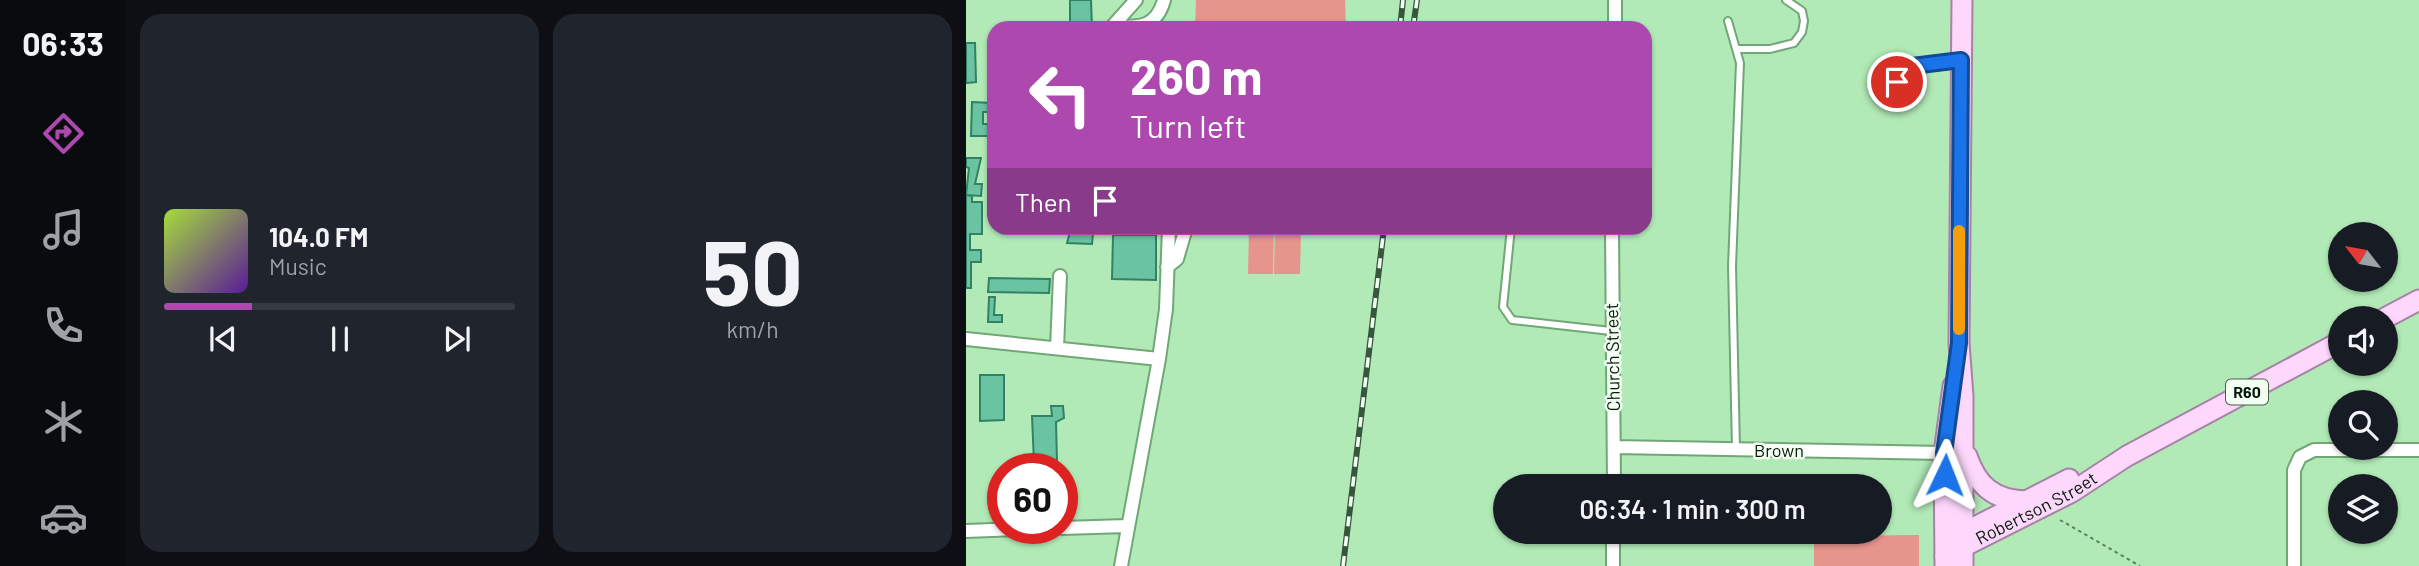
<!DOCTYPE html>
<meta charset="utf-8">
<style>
body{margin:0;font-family:Barlow,sans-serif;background:#20242c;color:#f1f3f6;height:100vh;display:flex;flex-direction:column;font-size:26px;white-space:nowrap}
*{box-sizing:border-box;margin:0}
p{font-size:23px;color:#9ea1a6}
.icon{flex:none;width:38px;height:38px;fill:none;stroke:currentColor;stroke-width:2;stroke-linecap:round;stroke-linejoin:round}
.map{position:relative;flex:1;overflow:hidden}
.sheet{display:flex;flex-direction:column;gap:14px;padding:14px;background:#0d0f14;width:840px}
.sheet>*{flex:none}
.top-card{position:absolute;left:21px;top:21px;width:665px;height:214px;border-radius:21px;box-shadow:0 2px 5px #0004;background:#ad49ae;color:#fff;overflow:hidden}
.needle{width:46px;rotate:301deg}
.controls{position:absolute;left:1362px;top:222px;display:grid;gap:14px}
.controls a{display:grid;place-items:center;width:70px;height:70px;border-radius:50%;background:#171b24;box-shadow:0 2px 5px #0004;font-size:35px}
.speed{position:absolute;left:21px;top:453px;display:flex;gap:14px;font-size:35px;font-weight:700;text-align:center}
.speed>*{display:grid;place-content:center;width:91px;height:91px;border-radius:50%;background:#171b24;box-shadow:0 2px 5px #0004;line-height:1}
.speed .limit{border:10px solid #d22;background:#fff;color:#111}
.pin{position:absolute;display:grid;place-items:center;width:60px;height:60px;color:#fff;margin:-30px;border:4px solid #fff;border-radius:50%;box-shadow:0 2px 7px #0007}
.me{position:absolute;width:77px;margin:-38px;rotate:2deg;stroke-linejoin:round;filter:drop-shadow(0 0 5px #0008)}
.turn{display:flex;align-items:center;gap:24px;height:147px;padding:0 28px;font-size:32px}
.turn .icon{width:91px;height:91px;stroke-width:2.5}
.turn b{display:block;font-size:49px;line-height:60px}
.then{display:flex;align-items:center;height:66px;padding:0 28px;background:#0003;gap:14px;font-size:26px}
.sheet .card{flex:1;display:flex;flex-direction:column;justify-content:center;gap:10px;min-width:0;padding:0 24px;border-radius:21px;background:#20242c}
.sheet .dial{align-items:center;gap:0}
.dial b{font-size:91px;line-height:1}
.song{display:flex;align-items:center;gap:21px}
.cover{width:84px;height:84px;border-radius:10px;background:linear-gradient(135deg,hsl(80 70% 55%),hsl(270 70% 35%))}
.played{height:7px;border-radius:4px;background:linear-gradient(90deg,#ad49ae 25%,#363941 25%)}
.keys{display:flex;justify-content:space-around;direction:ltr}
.sheet .tiles{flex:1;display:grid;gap:14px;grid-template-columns:repeat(2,1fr)}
.trip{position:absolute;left:527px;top:474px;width:399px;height:70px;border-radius:35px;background:#171b24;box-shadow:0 2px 5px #0004;font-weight:600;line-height:70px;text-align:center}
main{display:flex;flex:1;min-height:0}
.dock{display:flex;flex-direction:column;width:126px;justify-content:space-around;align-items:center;background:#090b0e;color:#9ea1a6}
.dock .icon{width:49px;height:49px}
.dock .current{color:#ad49ae}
.dock b{font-size:32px;color:#f1f3f6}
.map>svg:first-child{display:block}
.green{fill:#e5958c}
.building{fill:#6ac4a2;stroke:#328166;stroke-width:2}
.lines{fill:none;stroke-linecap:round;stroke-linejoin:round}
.service-casing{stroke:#71a677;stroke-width:10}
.minor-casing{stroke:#71a677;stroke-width:16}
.primary-casing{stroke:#a683a5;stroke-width:23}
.path{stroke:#5b815f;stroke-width:2;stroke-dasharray:3.5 3.5;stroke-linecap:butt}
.service{stroke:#fff;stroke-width:6}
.minor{stroke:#fff;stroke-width:12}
.primary{stroke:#fdd7fc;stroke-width:19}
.rail-casing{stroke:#37563b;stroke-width:6}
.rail{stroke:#f3fef3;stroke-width:3.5;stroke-dasharray:10;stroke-linecap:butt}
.route-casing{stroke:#114b97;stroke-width:18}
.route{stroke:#1a73e8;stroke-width:12}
.slow{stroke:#f59e0b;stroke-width:12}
.labels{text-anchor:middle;stroke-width:5;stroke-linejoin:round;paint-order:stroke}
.shield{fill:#f3fef3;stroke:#4c5e4e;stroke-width:2}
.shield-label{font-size:16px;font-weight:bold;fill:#051908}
.street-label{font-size:18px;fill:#051908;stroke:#f3fef3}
</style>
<main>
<nav class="dock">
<b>06:33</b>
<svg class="icon current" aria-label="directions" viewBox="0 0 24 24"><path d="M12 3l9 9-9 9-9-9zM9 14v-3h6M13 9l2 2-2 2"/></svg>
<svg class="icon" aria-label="music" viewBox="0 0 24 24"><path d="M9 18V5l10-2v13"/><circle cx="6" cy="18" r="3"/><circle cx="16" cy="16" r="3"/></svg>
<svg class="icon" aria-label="phone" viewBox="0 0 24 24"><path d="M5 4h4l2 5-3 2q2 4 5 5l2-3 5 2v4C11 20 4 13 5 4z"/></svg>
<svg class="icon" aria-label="climate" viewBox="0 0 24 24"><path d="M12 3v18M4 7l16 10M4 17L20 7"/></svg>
<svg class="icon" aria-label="car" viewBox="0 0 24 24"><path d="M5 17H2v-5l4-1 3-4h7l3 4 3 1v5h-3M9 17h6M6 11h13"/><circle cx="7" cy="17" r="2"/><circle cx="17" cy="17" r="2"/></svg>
</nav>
<section class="sheet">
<div class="tiles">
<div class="card">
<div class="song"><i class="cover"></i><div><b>104.0 FM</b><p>Music</p></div></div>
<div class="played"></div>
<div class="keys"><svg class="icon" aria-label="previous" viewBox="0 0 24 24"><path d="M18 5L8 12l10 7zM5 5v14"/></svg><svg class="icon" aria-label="pause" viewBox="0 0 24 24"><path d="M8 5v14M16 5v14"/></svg><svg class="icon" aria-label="next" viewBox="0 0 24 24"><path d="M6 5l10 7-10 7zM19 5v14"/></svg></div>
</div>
<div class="card dial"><b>50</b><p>km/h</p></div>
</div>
</section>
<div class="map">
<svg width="1453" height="566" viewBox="0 0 1453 566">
<rect width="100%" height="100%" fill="#b2eab7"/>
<path class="green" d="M 230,0 L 379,0 L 380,28 L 229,28 Z
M 283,228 L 308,228 L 307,274 L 282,274 Z
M 309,228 L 335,228 L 334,274 L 308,274 Z
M 953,535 L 953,566 L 848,566 L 848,536 Z"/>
<path class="building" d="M 104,0 L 125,0 L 126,28 L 104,28 Z
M 0,43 L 9,43 L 10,82 L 0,83 Z
M 6,102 L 26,103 L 25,112 L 17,112 L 17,124 L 27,124 L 27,136 L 5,136 Z
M 0,158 L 15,158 L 9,184 L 16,184 L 15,196 L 0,195 L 3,168 L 0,167 Z
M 0,195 L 6,196 L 6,202 L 16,202 L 16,234 L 4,234 L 4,250 L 15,250 L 15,262 L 5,262 L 5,288 L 0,288 Z
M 105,228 L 121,228 L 121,232 L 127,233 L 126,244 L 101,243 Z
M 147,235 L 190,235 L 190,280 L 146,279 Z
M 23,278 L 84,279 L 83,293 L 22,292 Z
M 23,297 L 29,297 L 28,315 L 36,315 L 36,322 L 22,322 Z
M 14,375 L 38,375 L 38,420 L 14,421 Z
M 85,406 L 97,406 L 98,418 L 90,422 L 91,462 L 68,463 L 66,416 L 86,416 Z"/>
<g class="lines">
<g class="service-casing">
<path id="service" d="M 762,21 L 774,63 L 766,266 L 770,449
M 771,49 L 804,49 L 828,43 L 836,32 L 838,21 L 836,11 L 820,0
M 926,94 C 941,59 959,63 992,60
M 545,228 L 537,307 L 546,320 L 645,331"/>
</g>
<g class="minor-casing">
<path id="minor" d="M 146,27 C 172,27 190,29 198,0
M 145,28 L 170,0
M 649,28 L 649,0
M 646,228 L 648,486
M 201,267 L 211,259 L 220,228
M 0,339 L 193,359
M 91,348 L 94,276
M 648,447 L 978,453
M 96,528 L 161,526
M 0,531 L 80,528
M 155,566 L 193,359 L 200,309 L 203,228
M 647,566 L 647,532
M 1328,566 L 1328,470 L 1334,457 L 1348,450 L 1453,450"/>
</g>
<g class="primary-casing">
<g id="primary">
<path d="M 996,0 L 993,343 L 997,396 L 997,566"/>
<path d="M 1419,318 L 1453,300"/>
<path d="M 1001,456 C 1011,485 1027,500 1059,501"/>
<path d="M 999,532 L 1103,479"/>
<path id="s1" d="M 979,556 L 1106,492 L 1161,456 L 1374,342"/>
<path d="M 979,565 L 978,453 L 987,386"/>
</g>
</g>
<path class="path" d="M 1094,520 L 1174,566"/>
<use href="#service" class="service"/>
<use href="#minor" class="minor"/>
<use href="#primary" class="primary"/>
<g class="rail-casing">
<path id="rail" d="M 434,28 L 437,0
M 447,28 L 451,0
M 377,566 L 418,228"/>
</g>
<use href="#rail" class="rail"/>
</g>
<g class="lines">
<g class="route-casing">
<path id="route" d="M 931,82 L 946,66 L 995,60 L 993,343 L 978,453 L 979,475"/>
</g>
<use href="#route" class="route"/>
<path class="slow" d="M 993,329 L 993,231"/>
</g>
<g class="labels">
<rect class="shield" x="1260" y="379.5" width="42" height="25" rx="5"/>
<g class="shield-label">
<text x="1281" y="398">R60</text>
</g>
<g class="street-label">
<text transform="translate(647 357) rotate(-91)" y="6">Church Street</text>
<text x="813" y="457">Brown</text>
<text dy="6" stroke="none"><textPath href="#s1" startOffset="103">Robertson Street</textPath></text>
</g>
</g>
</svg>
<div class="controls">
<a><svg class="needle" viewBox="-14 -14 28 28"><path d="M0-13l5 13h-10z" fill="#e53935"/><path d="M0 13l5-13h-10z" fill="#9ea1a6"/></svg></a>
<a><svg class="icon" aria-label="sound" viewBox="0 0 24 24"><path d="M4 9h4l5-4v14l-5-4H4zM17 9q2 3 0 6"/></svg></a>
<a><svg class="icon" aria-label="search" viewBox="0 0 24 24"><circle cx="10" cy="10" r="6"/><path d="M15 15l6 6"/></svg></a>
<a><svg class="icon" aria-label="layers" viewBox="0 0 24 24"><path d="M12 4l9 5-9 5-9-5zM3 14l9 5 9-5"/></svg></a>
</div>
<div class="speed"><div class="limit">60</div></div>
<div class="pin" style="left:931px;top:82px;background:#d93025"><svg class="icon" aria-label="arrive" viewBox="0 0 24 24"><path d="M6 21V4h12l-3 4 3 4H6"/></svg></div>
<svg class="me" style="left:979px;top:475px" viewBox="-20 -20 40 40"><path d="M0-17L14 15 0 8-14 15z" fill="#1a73e8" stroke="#fff" stroke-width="4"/></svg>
<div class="trip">06:34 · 1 min · 300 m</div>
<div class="top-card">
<div class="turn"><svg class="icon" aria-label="left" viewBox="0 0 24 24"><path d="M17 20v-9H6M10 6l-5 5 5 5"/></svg><div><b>260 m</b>Turn left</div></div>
<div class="then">Then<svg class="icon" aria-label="arrive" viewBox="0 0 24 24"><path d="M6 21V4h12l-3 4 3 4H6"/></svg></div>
</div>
</div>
</main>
